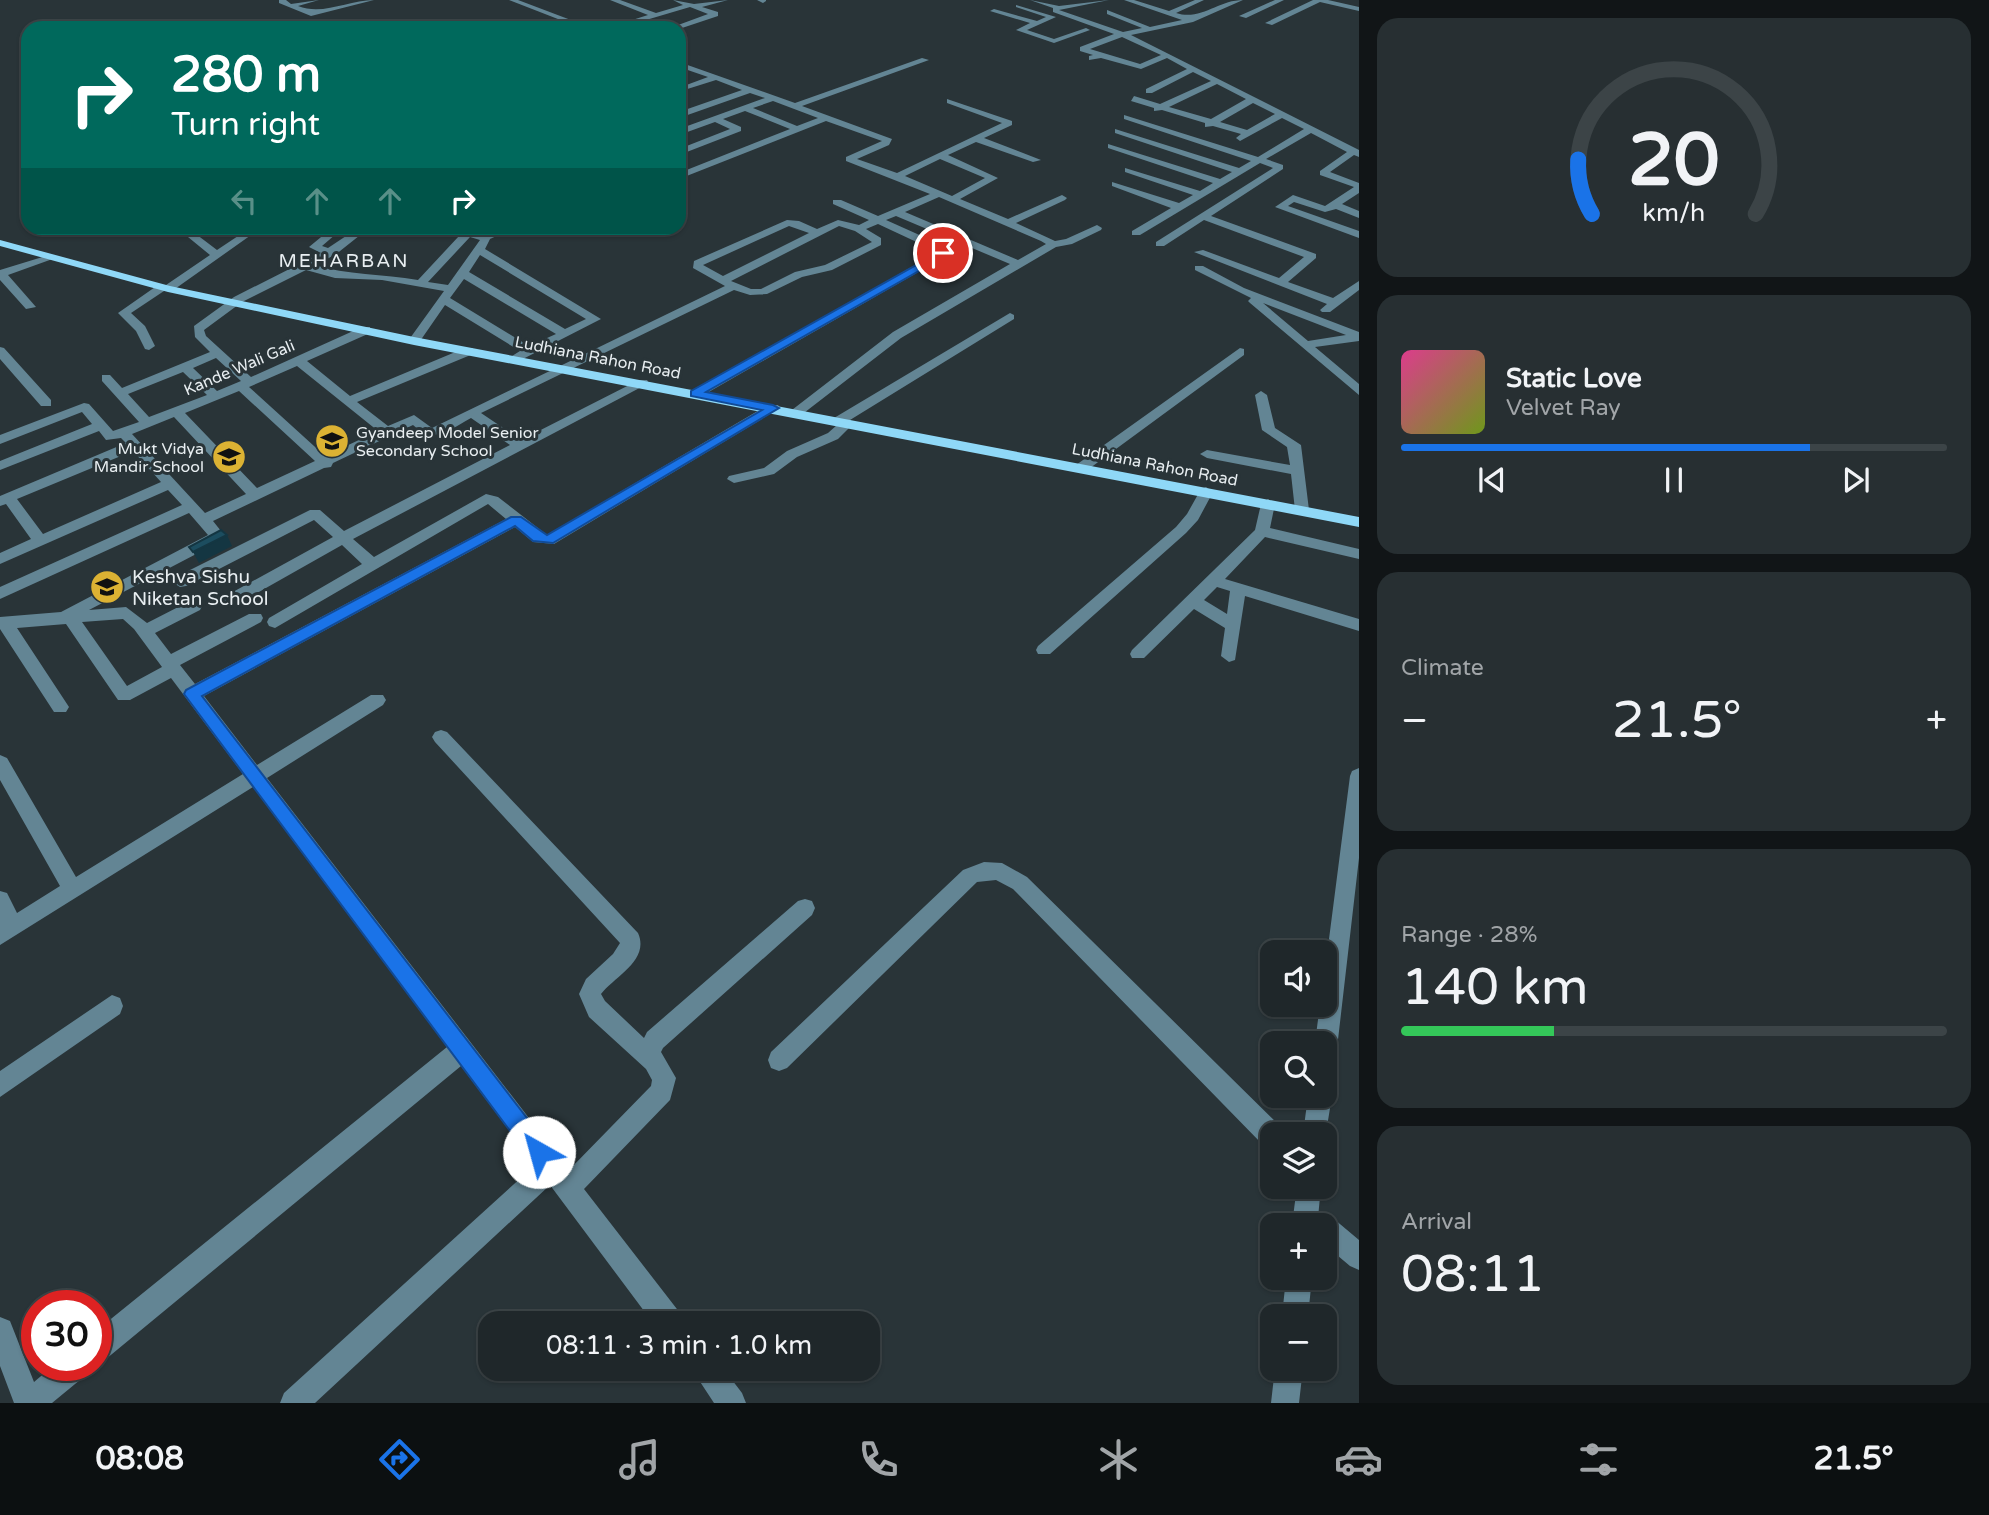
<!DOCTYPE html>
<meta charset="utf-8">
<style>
body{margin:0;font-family:"Varela Round",sans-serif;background:#272f32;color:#f1f3f6;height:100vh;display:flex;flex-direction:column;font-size:26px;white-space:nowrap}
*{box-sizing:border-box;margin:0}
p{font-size:23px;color:#a1a5a8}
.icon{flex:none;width:38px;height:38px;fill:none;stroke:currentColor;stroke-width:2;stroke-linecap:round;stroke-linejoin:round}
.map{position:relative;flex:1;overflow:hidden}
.drawer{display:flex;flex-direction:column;gap:18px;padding:18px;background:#111517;width:630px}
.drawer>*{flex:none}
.top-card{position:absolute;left:21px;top:21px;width:665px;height:214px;border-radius:21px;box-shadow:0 2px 5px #0004,0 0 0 2px #3c4447;background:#00695c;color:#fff;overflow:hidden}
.buttons{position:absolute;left:1260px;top:940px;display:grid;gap:14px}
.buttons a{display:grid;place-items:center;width:77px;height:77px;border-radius:14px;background:#1f272a;box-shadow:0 2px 5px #0004,0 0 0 2px #3c4447;font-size:35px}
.speed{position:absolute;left:21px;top:1290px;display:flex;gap:14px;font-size:35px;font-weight:700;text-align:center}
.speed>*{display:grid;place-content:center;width:91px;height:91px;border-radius:50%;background:#1f272a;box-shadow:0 2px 5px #0004,0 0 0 2px #3c4447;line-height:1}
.speed .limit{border:10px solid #d22;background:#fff;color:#111}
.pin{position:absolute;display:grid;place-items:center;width:60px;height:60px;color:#fff;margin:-30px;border:4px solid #fff;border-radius:50%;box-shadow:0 2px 7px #0007}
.me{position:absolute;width:77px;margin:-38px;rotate:322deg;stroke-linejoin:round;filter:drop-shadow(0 0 5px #0008)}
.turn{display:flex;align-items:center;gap:24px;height:147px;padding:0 35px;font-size:32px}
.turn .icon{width:91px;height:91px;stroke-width:2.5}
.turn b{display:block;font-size:49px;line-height:60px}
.lanes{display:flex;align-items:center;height:66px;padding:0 35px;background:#0003;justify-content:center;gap:35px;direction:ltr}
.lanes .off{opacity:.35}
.big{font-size:52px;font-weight:600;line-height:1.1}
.drawer .card{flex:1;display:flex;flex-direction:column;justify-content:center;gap:10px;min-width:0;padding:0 24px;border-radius:21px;background:#272f32}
.drawer .dial{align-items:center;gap:0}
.dial svg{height:182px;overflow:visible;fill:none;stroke:#3c4447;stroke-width:7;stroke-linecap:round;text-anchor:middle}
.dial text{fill:#f1f3f6;stroke:none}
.song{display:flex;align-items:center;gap:21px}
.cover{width:84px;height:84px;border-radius:10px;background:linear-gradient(135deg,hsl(330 70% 55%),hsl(80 70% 35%))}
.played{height:7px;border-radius:4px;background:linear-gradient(90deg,#1a73e8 75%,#3c4447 75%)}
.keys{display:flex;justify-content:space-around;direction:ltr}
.heat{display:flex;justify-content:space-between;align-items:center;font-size:38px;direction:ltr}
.charge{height:10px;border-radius:5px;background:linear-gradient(90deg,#34c759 28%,#3c4447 0)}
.trip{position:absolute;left:478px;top:1311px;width:402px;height:70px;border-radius:21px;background:#1f272a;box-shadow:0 2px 5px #0004,0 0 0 2px #3c4447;font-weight:600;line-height:70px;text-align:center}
.tabs{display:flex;height:112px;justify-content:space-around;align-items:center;background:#0c1011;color:#a1a5a8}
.tabs .icon{width:49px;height:49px}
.tabs .active{color:#1a73e8}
.tabs b{font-size:32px;color:#f1f3f6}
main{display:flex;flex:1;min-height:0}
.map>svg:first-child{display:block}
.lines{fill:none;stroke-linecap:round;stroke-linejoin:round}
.minor{fill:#638594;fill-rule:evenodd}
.major{fill:#8fd8f7;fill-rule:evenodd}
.shaded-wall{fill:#143642}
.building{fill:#1c4d5f;stroke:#143642;stroke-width:2}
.route{fill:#1a73e8;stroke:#114b97;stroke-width:2}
.labels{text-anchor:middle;stroke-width:6;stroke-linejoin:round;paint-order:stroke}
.far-street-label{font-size:16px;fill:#e8eef1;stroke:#293438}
.far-poi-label{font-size:16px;fill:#e8eef1;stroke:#293438;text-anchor:start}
.far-quarter-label{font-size:19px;letter-spacing:2px;fill:#e8eef1;stroke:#293438}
.poi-label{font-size:19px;fill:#e8eef1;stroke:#293438;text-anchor:start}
</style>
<main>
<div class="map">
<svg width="1359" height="1403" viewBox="0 0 1359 1403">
<rect width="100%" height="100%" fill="#293438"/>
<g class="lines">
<path class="minor" d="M 279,0 L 286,0 L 291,4 L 319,0 L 298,6 C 323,16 348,0 374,0 L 311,16 L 279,3 Z
M 509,0 L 518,0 L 592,28 L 581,28 Z
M 610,0 L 620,0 L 656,13 L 683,5 L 673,0 L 694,4 L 728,0 L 702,7 L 718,12 L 718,16 L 679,29 L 670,28 L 708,14 L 690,7 L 619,28 L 607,28 L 648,15 Z
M 757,0 L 766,0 L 766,1 L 763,3 Z
M 1030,0 L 1059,6 L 1109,0 L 1059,10 L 1123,32 L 1142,28 L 1107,14 L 1107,10 L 1150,27 L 1182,20 L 1124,0 L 1134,0 L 1169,11 L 1195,0 L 1204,0 L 1176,13 C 1201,21 1218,0 1243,0 L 1193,22 L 1131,35 L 1359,150 L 1359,157 L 1354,155 L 1330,172 L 1359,183 L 1359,193 L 1342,204 L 1359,211 L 1359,218 L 1336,209 L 1325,212 L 1294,202 L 1288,206 L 1359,231 L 1359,238 L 1275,207 L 1293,195 L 1325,206 L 1354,187 L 1320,175 L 1320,171 L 1347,152 L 1311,133 L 1266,159 L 1283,165 L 1283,169 L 1211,216 L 1316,254 L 1316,258 L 1288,282 L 1333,298 L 1359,281 L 1359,290 L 1330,312 L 1322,312 L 1320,310 L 1327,304 L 1194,252 L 1203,250 L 1279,278 L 1304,257 L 1204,220 L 1164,246 L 1156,246 L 1156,242 L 1273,168 L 1260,163 L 1140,235 L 1132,235 L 1132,231 L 1171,208 L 1112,186 L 1112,182 L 1179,203 L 1193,195 L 1125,172 L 1125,168 L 1200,191 L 1213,183 L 1108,148 L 1108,144 L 1220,179 L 1232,172 L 1115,133 L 1115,129 L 1239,168 L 1251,161 L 1124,119 L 1124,115 L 1258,157 L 1304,129 L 1282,118 L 1240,141 L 1236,138 L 1241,134 L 1213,126 L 1205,127 L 1205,123 L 1162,110 L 1154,111 L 1154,108 L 1131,101 L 1134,96 L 1160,104 L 1211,81 L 1193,72 L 1152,93 L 1146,93 L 1146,89 L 1187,69 L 1167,58 L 1141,69 L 1101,58 L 1089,60 L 1089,56 L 1093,55 L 1080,51 L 1080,47 L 1114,34 L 1053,12 L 1053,8 ZM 1122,37 L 1161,55 L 1140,64 L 1090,49 ZM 1217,84 L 1246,99 L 1211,119 L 1169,107 ZM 1253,103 L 1275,114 L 1247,130 L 1220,122 Z
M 1275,0 L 1284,0 L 1246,18 L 1239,16 Z
M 1313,0 L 1328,0 L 1359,7 L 1359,11 L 1320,2 L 1272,25 L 1265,23 Z
M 1016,5 L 1056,17 L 1027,30 L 1054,39 L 1086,28 L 1090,30 L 1054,43 L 1016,30 L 1030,23 L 990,11 L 994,9 L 1037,21 L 1046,17 L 1016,7 Z
M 471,22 L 487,28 L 447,28 L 448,26 Z
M 922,58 L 929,60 L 802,106 L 892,139 L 889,145 L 857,159 L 897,173 L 1002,123 L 947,103 L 947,99 L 1012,121 L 1012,125 L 984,138 L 1041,160 L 1033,162 L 976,142 L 948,155 L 998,178 L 960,199 L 1008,219 L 1062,195 L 1067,198 L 1065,200 L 1016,223 L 1055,241 L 1066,239 L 1097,225 L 1102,228 L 1101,230 L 1072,244 L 1056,247 L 901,338 L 800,416 L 790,416 L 788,413 L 893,332 L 1010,264 L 896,216 L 886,220 L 944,246 L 949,253 L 948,255 L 700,397 L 690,397 L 689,394 L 938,252 L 878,224 L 866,229 L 881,238 L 881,245 L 832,270 L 802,277 L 767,294 L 750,295 L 734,290 L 481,413 L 521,440 L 639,380 L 647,380 L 649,383 L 353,539 L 374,557 L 486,494 L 498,497 L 547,535 L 768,405 L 778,405 L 780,408 L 554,544 L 533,542 L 515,527 L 204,696 L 257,765 L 371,695 L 383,695 L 386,700 L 383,705 L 267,778 L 569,1170 L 651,1086 L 652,1080 L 646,1069 L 589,1017 L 579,994 L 586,979 L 613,954 L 620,943 L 435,742 L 432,737 L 435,732 L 441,730 L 447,732 L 638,933 C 650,960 615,976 601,994 L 605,1001 L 644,1038 L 647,1032 L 798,901 L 805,899 L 812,901 L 815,908 L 812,915 L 663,1048 L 661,1052 L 676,1078 L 670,1100 L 584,1189 L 680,1313 L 683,1323 L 653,1323 L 550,1185 L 315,1403 L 280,1403 L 284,1393 L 535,1165 L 461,1066 L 106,1359 L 96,1363 L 96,1331 L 447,1047 L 253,787 L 0,945 L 0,891 L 7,893 L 17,913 L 60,886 L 0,780 L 0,755 L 7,758 L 76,877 L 243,774 L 171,678 L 130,700 L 118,700 L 66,624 L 17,628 L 69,707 L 66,712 L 54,712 L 0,629 L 0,617 L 61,612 L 208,535 L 189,513 L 0,599 L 0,587 L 182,505 L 168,490 L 0,564 L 0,553 L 31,539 L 6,504 L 0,506 L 0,496 L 126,443 L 121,438 L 106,440 L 99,431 L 0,470 L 0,461 L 92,424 L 82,412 L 0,444 L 0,435 L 84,403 L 89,404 L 113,431 L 139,422 L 102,381 L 102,375 L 110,375 L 122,388 L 210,352 L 195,337 L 194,326 L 234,297 L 321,253 L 309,247 L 332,228 L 343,228 L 322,246 L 328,248 L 358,228 L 369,228 L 335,255 L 314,265 C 347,275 383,274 418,280 L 459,236 L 423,231 L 418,228 C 436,228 473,235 486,233 C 496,231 503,228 514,228 L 490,239 L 485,249 L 601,319 L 517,362 L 513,363 L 507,359 L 520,351 L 445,305 L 418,344 L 410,344 L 408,341 L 444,291 L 382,280 L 335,278 L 306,270 L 242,302 L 204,330 L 206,336 L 251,377 L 362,327 L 370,327 L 370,333 L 307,361 L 350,396 L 465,348 L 473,348 L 473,354 L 357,402 L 388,426 L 414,415 L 432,428 L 725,286 L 693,268 L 694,261 L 787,220 L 799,221 L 817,229 L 838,220 L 859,225 L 869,220 L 833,204 L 833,200 L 841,200 L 878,216 L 930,194 L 846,161 L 846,157 L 882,141 L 826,121 L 679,179 L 679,173 L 790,129 L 745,111 L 723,119 L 741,127 L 741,131 L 679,155 L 679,149 L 730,129 L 715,122 L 679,135 L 679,129 L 765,98 L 750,93 L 679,118 L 679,112 L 742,90 L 716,80 L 681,91 L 681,87 L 708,77 L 679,67 L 679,62 L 795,103 ZM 773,101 L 818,118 L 797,126 L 753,108 ZM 940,159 L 985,178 L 952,196 L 905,176 ZM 939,197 L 1041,241 L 1046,244 L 1018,260 L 905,212 ZM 789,226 L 809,233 L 723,276 L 703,265 ZM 839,226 L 855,231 L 872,242 L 825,265 L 795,272 L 761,289 L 751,289 L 731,281 ZM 470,237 L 480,240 L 448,285 L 428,282 ZM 480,255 L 586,319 L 565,329 L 469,272 ZM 464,279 L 556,334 L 529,346 L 450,298 ZM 216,358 L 241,381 L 217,391 L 193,368 ZM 297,366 L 378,431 L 325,456 L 249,387 ZM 183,372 L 207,395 L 149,417 L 128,394 ZM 239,391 L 315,461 L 257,488 L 185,413 ZM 174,417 L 246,494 L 205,513 L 132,434 ZM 471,418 L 510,445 L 344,531 L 320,510 L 310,510 L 174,578 L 172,582 L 180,587 L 186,586 L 314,520 L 333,537 L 222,598 L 220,602 L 222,606 L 234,606 L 342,545 L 362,564 L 269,618 L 267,622 L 269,626 L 275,628 L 488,504 L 506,519 L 195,684 L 180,665 L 261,622 L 263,618 L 261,614 L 249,614 L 171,654 L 155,633 L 200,610 L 202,606 L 200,602 L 188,602 L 147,623 L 126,607 L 89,610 L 223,540 L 225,536 L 213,521 L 324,468 L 331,467 L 333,463 L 413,425 C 436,445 448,430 471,418 ZM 133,451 L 161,482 L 43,534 L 17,499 ZM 123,619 L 134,629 L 162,667 L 127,686 L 82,622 Z
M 177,228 L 188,228 L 217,250 L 250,228 L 261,228 L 172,291 L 164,291 L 131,313 L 145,326 L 155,346 L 149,350 L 145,349 L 136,331 L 118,313 L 158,285 L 166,285 L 210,255 Z
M 516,228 L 552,228 L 531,235 Z
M 49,255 L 58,257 L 8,275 L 36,307 L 26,309 L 0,280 L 0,270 Z
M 1195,266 L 1203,266 L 1244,288 L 1359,332 L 1359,341 L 1315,347 L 1359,384 L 1359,395 L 1250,303 L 1248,301 L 1251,298 L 1195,270 ZM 1263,303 L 1346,335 L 1308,341 Z
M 1010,313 L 1014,315 L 1014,319 L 850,420 L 854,423 L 838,439 L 797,457 L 774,474 L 734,483 L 727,479 L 729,476 L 764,468 L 787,451 L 828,433 L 837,425 L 832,421 L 834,418 Z
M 0,347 L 4,348 L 51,400 L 51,406 L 41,406 L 0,359 Z
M 1240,348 L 1244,349 L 1244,355 L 1086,471 L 1076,471 L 1076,465 Z
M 1261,391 L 1267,395 L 1275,428 L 1301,445 L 1309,510 L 1307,513 L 1302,515 L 1295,510 L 1291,474 L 1207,458 L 1200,454 L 1207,450 L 1290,465 L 1287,447 L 1262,430 L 1255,395 Z
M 1206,487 L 1213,492 L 1198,520 L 1186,533 L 1050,654 L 1038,654 L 1036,650 L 1038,646 L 1176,527 L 1187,514 L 1201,489 Z
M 1268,499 L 1275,504 L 1270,528 L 1359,549 L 1359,559 L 1265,537 L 1225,579 L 1359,619 L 1359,631 L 1245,596 L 1235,660 L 1229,662 L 1221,656 L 1225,628 L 1194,609 L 1144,658 L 1132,658 L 1130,654 L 1132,650 L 1255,530 L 1261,504 ZM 1217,587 L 1230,591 L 1227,614 L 1204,600 Z
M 1359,768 L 1359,858 L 1336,1057 L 1333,1065 L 1325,1068 L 1325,1043 L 1315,1043 L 1320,1004 L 1325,1004 L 1325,970 L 1350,776 L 1352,771 Z
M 984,862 L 1002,863 L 1027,877 L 1281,1127 L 1283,1134 L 1272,1134 L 1272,1148 L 1263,1145 L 1013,889 L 996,880 L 977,882 L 787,1068 L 779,1071 L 771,1068 L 768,1060 L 771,1052 L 963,870 Z
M 112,995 L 120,998 L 123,1006 L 120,1014 L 0,1097 L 0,1071 Z
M 1325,1086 L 1332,1096 L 1325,1139 L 1325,1134 L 1303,1134 L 1308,1096 L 1325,1096 Z
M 1297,1186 L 1321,1186 L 1318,1218 L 1325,1215 L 1334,1219 L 1359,1240 L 1359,1270 L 1350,1266 L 1325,1245 L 1325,1225 L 1292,1225 Z
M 1286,1278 L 1312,1278 L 1308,1316 L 1282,1316 Z
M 0,1317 L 10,1321 L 34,1382 L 54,1365 L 90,1365 L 86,1375 L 52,1403 L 14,1403 L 0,1366 Z
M 691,1368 L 723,1368 L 742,1393 L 746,1403 L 714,1403 Z
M 1275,1368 L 1303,1368 L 1299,1403 L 1271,1403 Z"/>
<path class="major" d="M 0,240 L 170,286 L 414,337 L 1359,517 L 1359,527 L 414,345 L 168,292 L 0,246 Z"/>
</g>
<path class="shaded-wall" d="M 227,535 L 232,546 L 199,563 L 193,552 Z"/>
<path class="building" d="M 221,530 L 227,535 L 193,552 L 189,547 Z"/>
<path class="route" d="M 943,250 L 948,253 L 947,255 L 706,392 L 773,405 L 779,408 L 553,543 L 533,541 L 515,526 L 202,696 L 547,1144 L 550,1152 L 547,1159 L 539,1163 L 531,1159 L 184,694 L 186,690 L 511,517 L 521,517 L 547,535 L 762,410 L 691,396 L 691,391 Z"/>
<defs>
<g id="school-disc" transform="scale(1.75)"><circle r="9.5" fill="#dcb233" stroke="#293438"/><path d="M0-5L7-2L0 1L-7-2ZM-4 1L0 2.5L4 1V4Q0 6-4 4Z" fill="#111"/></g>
</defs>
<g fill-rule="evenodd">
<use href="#school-disc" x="332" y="441"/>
<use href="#school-disc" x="229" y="457"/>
<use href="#school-disc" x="107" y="587"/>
</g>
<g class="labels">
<g class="far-street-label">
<text transform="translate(598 357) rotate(11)" y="6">Ludhiana Rahon Road</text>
<text transform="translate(239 367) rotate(-23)" y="6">Kande Wali Gali</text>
<text transform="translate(1155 464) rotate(11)" y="6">Ludhiana Rahon Road</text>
</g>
<g class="far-poi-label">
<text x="356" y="438">Gyandeep Model Senior<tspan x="356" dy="18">Secondary School</tspan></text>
<text x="204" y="454" text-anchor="end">Mukt Vidya<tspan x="204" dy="18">Mandir School</tspan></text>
</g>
<g class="far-quarter-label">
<text x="344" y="267">MEHARBAN</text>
</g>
<g class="poi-label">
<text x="132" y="583">Keshva Sishu<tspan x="132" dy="22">Niketan School</tspan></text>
</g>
</g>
</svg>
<div class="buttons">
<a><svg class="icon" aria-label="sound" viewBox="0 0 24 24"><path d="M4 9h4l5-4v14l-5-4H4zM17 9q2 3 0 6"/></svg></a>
<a><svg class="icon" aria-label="search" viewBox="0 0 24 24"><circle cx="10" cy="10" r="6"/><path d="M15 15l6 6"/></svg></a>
<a><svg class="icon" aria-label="layers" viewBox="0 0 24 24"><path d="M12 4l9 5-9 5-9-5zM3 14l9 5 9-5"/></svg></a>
<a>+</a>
<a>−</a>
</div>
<div class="speed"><div class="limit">30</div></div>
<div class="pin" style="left:943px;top:253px;background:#d93025"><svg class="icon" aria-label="arrive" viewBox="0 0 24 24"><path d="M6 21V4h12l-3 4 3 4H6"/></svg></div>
<svg class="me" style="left:539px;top:1152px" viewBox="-20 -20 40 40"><circle r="19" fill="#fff"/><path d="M0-13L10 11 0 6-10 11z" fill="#1a73e8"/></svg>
<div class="trip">08:11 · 3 min · 1.0 km</div>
<div class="top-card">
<div class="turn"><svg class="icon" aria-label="right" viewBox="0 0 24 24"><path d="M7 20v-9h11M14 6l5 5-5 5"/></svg><div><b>280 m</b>Turn right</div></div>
<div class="lanes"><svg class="icon off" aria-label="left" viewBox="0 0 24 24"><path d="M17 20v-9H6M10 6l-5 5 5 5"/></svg><svg class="icon off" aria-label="ahead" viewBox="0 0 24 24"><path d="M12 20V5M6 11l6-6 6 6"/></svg><svg class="icon off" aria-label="ahead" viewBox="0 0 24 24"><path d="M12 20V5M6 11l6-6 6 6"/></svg><svg class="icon" aria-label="right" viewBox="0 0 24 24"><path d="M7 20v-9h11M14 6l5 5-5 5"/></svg></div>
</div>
</div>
<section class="drawer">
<div class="card dial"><svg viewBox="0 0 100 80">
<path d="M14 69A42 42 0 1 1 86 69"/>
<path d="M14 69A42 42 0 0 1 8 45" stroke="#1a73e8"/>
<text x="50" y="56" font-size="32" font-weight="700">20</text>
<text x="50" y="72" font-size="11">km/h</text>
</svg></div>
<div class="card">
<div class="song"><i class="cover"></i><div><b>Static Love</b><p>Velvet Ray</p></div></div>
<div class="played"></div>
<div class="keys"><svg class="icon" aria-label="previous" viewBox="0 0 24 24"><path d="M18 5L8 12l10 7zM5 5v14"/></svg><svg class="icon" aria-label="pause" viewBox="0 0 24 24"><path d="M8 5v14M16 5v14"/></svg><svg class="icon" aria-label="next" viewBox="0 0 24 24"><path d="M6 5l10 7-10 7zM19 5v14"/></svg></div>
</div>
<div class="card"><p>Climate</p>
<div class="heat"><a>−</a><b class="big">21.5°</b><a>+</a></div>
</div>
<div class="card"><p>Range · 28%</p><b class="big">140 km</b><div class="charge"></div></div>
<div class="card"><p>Arrival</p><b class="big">08:11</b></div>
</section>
</main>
<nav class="tabs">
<b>08:08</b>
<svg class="icon active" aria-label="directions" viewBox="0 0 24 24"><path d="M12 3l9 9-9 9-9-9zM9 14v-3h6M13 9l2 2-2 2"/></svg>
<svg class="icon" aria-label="music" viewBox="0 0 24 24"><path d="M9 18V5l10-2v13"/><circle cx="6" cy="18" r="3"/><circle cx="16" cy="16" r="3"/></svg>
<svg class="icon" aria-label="phone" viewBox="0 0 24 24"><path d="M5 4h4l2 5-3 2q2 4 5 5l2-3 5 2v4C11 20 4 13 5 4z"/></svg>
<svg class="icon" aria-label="climate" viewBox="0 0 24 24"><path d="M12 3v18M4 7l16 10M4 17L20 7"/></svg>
<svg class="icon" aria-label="car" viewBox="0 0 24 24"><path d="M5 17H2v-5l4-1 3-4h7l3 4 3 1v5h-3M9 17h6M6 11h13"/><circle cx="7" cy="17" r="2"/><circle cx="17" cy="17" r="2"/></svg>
<svg class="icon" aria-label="filters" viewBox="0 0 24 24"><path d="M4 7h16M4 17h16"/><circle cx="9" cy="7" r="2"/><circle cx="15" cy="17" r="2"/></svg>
<b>21.5°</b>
</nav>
